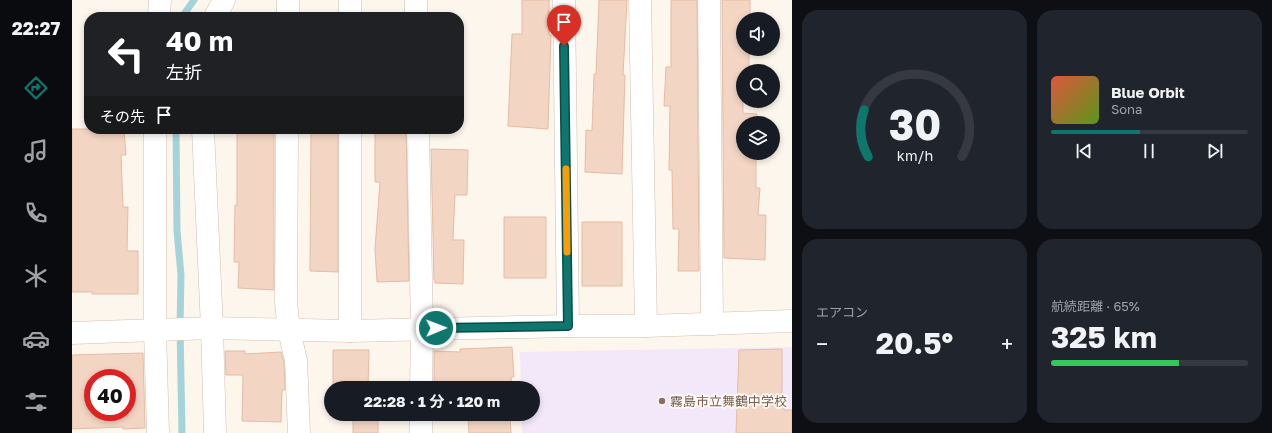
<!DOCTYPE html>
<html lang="ja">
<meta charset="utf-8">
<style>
body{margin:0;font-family:"Golos Text","Noto Sans JP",sans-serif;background:#20242c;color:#f1f3f6;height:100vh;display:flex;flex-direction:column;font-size:15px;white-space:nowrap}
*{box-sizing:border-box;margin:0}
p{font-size:13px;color:#9ea1a6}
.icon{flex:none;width:22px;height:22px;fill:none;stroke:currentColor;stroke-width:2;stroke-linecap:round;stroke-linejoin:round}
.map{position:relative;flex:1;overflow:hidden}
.sheet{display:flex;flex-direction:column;gap:10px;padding:10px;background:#0d0f14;width:480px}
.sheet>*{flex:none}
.hud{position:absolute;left:12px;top:12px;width:380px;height:122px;border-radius:16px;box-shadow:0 2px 6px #0003;background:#202124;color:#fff;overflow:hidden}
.tools{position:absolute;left:664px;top:12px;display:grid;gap:8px}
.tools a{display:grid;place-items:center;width:44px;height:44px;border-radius:50%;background:#171b24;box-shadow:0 2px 6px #0003;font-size:20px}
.speed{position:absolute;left:12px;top:369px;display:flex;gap:8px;font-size:20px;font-weight:700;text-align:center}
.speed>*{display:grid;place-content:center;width:52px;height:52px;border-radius:50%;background:#171b24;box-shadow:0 2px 6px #0003;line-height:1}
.speed .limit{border:6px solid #d22;background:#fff;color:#111}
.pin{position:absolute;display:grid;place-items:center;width:34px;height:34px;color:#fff;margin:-41px -17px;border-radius:50% 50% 50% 0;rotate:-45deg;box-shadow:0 0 4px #0007}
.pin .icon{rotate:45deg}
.me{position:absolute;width:44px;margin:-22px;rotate:89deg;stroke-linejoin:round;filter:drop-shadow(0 0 3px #0008)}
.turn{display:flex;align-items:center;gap:14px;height:84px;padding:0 16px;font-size:18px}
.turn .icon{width:52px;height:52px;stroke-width:2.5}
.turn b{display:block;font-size:28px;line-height:34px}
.then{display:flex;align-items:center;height:38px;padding:0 16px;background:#0003;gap:8px;font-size:15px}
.big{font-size:30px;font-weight:700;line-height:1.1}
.sheet .tile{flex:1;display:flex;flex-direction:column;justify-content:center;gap:6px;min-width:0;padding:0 14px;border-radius:16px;background:#20242c}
.sheet .dial{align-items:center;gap:0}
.dial svg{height:104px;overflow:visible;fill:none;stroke:#363941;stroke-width:7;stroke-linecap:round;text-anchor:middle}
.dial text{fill:#f1f3f6;stroke:none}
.song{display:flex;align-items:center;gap:12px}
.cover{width:48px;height:48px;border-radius:6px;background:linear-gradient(135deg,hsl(10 70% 55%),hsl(90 70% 35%))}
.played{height:4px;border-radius:2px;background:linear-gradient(90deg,#0f766e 45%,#363941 45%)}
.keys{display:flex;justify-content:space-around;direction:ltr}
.heat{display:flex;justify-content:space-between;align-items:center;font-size:22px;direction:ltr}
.charge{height:6px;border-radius:3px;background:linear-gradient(90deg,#34c759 65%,#363941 0)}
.sheet .tiles{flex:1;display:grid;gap:10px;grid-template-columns:repeat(2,1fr)}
.trip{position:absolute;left:252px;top:381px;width:216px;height:40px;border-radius:20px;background:#171b24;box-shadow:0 2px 6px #0003;font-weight:700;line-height:40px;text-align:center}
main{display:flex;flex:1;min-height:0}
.menu{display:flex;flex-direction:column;width:72px;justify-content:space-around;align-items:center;background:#090b0e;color:#9ea1a6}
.menu .icon{width:28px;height:28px}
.menu .current{color:#0f766e}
.menu b{font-size:18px;color:#f1f3f6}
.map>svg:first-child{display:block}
.education{fill:#f3e8fa}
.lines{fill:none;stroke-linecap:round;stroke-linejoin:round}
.stream{stroke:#a5d3da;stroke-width:7}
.building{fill:#f3d5c3;stroke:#e6bba3;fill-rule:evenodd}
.street-casing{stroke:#d1beb0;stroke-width:23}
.secondary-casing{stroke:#d6c0b0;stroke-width:23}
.street{stroke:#fff;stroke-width:22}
.secondary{stroke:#fff;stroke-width:22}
.route-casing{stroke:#0a4d48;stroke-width:10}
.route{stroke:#0f766e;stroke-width:7}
.slow{stroke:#f59e0b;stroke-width:7}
.education-dot{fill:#8d6e63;stroke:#fffaf3;stroke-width:1.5}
.labels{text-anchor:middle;stroke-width:3.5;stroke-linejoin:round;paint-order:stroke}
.education-label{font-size:13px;fill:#785e54;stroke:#fffaf3;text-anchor:start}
</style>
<main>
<nav class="menu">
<b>22:27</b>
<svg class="icon current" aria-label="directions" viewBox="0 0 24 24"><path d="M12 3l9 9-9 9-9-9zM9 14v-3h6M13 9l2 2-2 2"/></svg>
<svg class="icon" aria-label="music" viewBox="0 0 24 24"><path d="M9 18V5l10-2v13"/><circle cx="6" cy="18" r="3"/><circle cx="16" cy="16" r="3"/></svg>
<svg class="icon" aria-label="phone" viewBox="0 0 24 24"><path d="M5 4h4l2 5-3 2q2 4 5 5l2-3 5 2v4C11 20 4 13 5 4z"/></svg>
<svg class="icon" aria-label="climate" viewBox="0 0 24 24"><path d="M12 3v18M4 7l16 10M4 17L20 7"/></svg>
<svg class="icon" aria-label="car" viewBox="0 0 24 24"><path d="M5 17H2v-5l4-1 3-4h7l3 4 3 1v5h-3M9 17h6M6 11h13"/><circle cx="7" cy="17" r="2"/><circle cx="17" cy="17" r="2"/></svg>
<svg class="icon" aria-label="filters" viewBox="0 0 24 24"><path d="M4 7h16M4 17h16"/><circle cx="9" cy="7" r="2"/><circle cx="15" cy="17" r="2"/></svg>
</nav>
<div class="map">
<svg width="720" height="433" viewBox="0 0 720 433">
<rect width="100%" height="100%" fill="#fdf6ec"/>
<path class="education" d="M 720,347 L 720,433 L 450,433 L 450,414 L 461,414 L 461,388 L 449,388 L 448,352 Z"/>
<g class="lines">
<path class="stream" d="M 110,17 L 122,0
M 104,129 L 105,231 L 109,275 L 108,327 L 110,433"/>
</g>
<path class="building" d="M 450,0 L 477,0 L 477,35 L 479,35 L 476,129 L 436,126 L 440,34 L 450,34 Z
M 527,0 L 555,0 L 551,75 L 553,75 L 550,174 L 513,172 L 514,130 L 520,131 L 522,74 L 524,74 Z
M 599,0 L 625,0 L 627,271 L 606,271 L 607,229 L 601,229 L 600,170 L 597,170 L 598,106 L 592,106 L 594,67 L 599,67 Z
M 650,0 L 678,0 L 678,19 L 671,19 L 671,49 L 677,49 L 677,71 L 671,71 L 671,113 L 685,114 L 685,123 L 671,123 L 671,153 L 684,153 L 684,188 L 688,188 L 686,215 L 694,215 L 693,260 L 652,258 Z
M 0,129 L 52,129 L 54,155 L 49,155 L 51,207 L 56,207 L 55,251 L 66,251 L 66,294 L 20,294 L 20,292 L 0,292 Z
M 303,129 L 334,129 L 337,281 L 305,282 L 303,249 L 308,182 L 303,182 Z
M 165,131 L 202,131 L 202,290 L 166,288 L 167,262 L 162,262 L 163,205 L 165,205 Z
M 239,131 L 266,131 L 266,272 L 238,271 Z
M 359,149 L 396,150 L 395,195 L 383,195 L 381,240 L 392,240 L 391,284 L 363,283 L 363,280 L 362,280 Z
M 432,217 L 474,217 L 474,278 L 432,278 Z
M 510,222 L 550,222 L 550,286 L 510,286 Z
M 440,347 L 442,377 L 439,377 L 440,388 L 362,388 L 362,351 L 388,352 L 388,349 Z
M 710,349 L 710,401 L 712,401 L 712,410 L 720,410 L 720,433 L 664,433 L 667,350 Z
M 261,350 L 297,350 L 296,388 L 261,387 Z
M 153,351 L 173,351 L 173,354 L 209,352 L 212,362 L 213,390 L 210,390 L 209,422 L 170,421 L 171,375 L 154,375 Z
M 71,353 L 73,428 L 51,429 L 51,427 L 0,429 L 0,355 ZM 21,378 L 55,378 L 55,412 L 21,412 Z
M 281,414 L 306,414 L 306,433 L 281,433 Z
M 362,414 L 438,414 L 439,433 L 397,433 L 396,418 L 362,418 Z"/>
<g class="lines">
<g class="street-casing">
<path id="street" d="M 344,0 L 344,17
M 492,0 L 496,326
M 568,0 L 574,326
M 637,0 L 640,324
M 87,17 L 88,0
M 143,17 L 152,0
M 216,17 L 216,0
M 278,17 L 278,0
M 83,129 L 83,331 L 86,433
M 131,129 L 140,328 L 143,433
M 215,129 L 214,302 L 217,331 L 224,360 L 227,433
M 346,129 L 350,329 L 349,388
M 278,331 L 278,129
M 349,433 L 349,414"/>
</g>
<g class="secondary-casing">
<path id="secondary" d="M 0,333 L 140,328 L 278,331 L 496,326 L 574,326 L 720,321"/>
</g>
<use href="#street" class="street"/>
<use href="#secondary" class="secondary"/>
</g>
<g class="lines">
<g class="route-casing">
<path id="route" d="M 364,328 L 496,326 L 492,46"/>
</g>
<use href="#route" class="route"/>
<path class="slow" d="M 494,169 L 495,252"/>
</g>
<circle class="education-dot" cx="590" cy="401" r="4"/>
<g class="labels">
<g class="education-label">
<text x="598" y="406">霧島市立舞鶴中学校</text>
</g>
</g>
</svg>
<div class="tools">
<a><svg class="icon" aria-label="sound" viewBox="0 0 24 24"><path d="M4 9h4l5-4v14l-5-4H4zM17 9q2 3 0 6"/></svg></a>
<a><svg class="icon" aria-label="search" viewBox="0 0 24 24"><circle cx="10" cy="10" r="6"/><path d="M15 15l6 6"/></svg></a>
<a><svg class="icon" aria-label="layers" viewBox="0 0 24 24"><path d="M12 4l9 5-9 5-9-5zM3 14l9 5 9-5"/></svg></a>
</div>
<div class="speed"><div class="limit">40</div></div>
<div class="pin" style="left:492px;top:46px;background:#d93025"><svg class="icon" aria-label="arrive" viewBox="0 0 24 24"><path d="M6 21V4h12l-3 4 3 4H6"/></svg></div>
<svg class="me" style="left:364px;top:328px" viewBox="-20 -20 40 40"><circle r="17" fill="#0f766e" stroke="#fff" stroke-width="3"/><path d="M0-11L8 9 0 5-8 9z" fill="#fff"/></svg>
<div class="trip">22:28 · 1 分 · 120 m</div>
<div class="hud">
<div class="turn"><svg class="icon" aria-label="left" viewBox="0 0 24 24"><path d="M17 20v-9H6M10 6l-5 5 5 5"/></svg><div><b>40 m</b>左折</div></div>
<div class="then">その先<svg class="icon" aria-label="arrive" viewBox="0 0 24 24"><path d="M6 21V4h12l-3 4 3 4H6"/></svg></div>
</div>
</div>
<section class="sheet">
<div class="tiles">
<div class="tile dial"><svg viewBox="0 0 100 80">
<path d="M14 69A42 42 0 1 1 86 69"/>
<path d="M14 69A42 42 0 0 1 11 33" stroke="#0f766e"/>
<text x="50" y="56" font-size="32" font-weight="700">30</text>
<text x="50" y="72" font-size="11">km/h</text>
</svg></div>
<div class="tile">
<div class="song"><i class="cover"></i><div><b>Blue Orbit</b><p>Sona</p></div></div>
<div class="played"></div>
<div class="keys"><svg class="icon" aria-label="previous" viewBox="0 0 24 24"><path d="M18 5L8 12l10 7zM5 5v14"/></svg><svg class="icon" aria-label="pause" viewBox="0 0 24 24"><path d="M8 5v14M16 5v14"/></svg><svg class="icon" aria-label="next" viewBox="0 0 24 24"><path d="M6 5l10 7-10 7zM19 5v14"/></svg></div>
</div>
<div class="tile"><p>エアコン</p>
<div class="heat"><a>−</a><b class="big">20.5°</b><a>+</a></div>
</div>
<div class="tile"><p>航続距離 · 65%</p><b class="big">325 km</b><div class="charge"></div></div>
</div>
</section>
</main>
